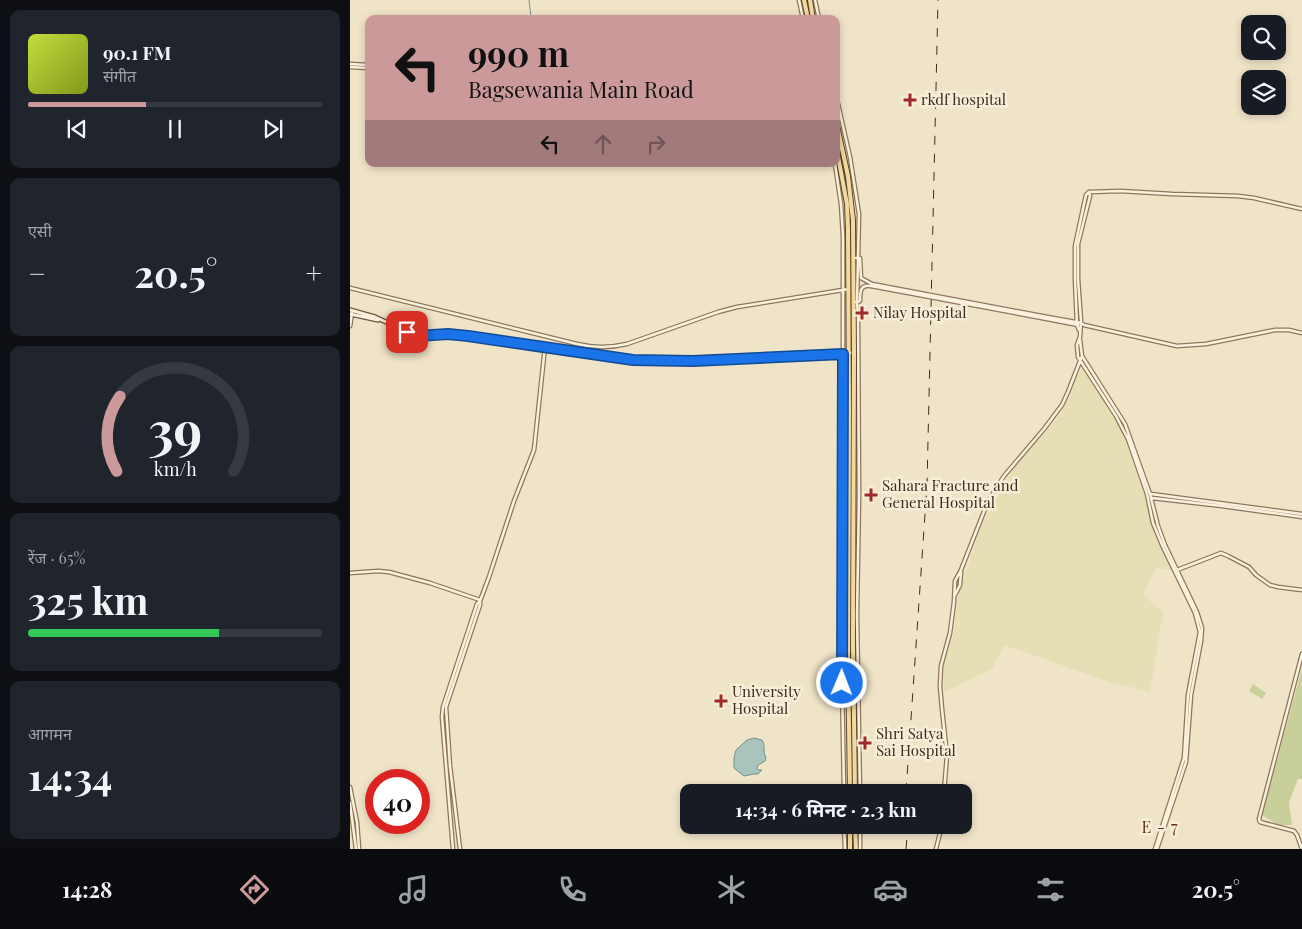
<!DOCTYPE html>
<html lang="hi">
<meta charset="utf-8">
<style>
body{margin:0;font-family:"Playfair Display","Noto Sans Devanagari",serif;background:#20242c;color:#f1f3f6;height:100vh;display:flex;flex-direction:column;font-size:19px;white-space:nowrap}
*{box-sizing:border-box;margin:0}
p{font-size:16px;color:#9ea1a6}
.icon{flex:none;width:28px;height:28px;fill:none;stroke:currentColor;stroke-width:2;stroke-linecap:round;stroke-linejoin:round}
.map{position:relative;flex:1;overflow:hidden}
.side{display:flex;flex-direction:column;gap:10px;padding:10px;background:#0d0f14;width:350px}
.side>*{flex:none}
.banner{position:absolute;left:15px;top:15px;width:475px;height:152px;border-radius:10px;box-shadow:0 2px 8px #0003;background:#cc999b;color:#111;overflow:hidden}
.buttons{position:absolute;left:891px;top:15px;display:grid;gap:10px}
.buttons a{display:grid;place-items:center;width:45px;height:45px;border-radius:10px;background:#171b24;box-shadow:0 2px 8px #0003;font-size:25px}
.speed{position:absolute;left:15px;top:769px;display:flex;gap:10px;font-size:25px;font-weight:700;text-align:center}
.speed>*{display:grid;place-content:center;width:65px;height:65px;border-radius:50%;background:#171b24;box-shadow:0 2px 8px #0003;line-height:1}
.speed .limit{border:8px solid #d22;background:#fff;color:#111}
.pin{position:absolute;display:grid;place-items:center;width:42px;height:42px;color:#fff;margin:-21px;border-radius:10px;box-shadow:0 2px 8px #0006}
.me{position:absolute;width:55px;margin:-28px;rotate:1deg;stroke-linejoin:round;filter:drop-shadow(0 0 4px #0008)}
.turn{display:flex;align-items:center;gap:18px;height:105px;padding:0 20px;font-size:22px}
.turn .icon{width:65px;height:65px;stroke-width:2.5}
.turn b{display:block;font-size:35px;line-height:42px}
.lanes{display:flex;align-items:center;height:48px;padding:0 20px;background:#0003;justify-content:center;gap:25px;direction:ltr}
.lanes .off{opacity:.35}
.big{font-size:38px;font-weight:700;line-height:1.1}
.side .tile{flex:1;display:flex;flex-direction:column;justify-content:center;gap:8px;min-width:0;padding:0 18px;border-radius:10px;background:#20242c}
.side .dial{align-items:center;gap:0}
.dial svg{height:130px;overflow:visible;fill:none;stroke:#363941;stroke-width:7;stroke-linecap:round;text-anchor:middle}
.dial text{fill:#f1f3f6;stroke:none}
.song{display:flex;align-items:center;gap:15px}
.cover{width:60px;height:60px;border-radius:8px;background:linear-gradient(135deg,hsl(70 70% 55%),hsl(70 70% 35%))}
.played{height:5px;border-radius:2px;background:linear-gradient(90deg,#cc999b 40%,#363941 40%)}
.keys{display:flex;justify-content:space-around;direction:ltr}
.heat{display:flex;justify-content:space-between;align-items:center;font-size:28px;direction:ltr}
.charge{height:8px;border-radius:4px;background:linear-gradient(90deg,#34c759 65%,#363941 0)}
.trip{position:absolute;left:330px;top:784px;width:292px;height:50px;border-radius:10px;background:#171b24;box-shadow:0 2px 8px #0003;font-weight:700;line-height:50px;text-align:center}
.dock{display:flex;height:80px;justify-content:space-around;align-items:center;background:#090b0e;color:#9ea1a6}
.dock .icon{width:35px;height:35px}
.dock .current{color:#cc999b}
.dock b{font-size:22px;color:#f1f3f6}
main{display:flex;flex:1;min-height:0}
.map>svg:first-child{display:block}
.farmland{fill:#e6deb5}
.green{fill:#c9cf9b}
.water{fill:#a9c4bc;stroke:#6f938a}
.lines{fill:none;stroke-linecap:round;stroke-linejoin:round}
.stream{stroke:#6f938a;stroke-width:1}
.tertiary-casing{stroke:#8d765c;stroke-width:5}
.secondary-casing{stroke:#6f573f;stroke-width:5.5}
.primary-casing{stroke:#5b4430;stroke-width:6}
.tertiary{stroke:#faf1dc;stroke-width:2.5}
.secondary{stroke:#faf1dc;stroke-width:3}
.primary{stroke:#f3d9a0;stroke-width:4}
.rail{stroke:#3d2e20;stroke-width:1;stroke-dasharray:9 9;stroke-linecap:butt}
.tertiary-bridge-casing{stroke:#8d765c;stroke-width:5;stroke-linecap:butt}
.tertiary-bridge{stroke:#faf1dc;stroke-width:2.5}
.route-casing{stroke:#114b97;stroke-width:12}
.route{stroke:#1a73e8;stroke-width:9}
.poi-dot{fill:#9e2a2b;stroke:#f7eed8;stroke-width:2}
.labels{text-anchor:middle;stroke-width:5;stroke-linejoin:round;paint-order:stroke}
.poi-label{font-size:15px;fill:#3d2e20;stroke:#f7eed8;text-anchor:start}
.neighbourhood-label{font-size:16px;letter-spacing:1px;fill:#6b2e1e;stroke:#f7eed8}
</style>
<main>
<section class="side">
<div class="tile">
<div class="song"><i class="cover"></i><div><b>90.1 FM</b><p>संगीत</p></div></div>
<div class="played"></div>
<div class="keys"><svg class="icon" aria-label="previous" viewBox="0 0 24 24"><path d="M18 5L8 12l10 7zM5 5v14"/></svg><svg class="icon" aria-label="pause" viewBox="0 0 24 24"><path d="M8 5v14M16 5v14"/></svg><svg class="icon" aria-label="next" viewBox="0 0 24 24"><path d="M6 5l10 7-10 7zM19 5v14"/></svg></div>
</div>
<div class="tile"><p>एसी</p>
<div class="heat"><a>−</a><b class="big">20.5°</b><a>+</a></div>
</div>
<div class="tile dial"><svg viewBox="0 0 100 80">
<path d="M14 69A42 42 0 1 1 86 69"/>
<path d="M14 69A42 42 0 0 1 16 23" stroke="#cc999b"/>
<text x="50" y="56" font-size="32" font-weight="700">39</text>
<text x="50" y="72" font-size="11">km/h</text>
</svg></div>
<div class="tile"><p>रेंज · 65%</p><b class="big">325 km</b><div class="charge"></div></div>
<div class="tile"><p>आगमन</p><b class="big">14:34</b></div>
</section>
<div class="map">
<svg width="952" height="849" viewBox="0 0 952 849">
<rect width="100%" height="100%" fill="#f0e4c8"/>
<path class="farmland" d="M 734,362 L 764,408 L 821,570 L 806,568 L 793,595 L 813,612 L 800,692 L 760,682 L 654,645 L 642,669 L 594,692 L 593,665 L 603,637 L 608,595 L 632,524 L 664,467 L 711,414 Z"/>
<path class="green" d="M 952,668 L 952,779 L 948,779 L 939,802 L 942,825 L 928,825 L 912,815 Z
M 903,684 L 916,693 L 912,699 L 899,691 Z"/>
<path class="water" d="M 404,738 L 412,740 C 416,746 412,752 416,757 L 415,761 L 408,765 L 407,768 L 408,770 L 412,770 L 408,774 L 404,774 L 394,776 L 384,768 L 384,758 L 386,750 L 397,740 Z"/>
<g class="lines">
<path class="stream" d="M 157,19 L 160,17 L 163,19
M 175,19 L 181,17 L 179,0"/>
<g class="tertiary-casing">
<path id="tertiary" d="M 449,0 L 453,19
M 465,0 L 469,19
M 0,64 L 19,65
M 0,67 L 19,68
M 486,95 L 500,157 L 509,214 L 507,302
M 485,164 L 491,204 L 493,236 L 493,521 L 492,683 L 494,792
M 739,192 L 740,196 L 728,244 L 728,279 L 731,321 L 730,337 L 727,345 L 728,357 L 766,416 L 778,439 L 797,494 L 803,523 L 813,547 L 845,613 L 850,632 L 838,695 L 834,758 L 805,849
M 739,192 L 770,191 L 822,194 L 888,196 L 904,198 L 952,209
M 506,258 L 510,258 L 511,278 L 522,284
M 0,288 L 227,344 C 244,348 260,348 277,344 L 368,312 L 387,307 L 499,289
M 504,302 L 507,302 L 508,317 L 509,496 L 507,616 L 510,792
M 508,302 L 510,301 C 510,292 510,284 521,286
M 692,316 L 731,323 L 734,325 L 827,346 L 856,344 L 925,330 L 939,330 L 952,333
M 692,318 L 728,325
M 0,326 L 2,313
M 729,330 L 727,325 L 725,279 L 725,246 L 736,195 L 739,192
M 730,340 L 732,356 L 775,424 L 800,494 L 808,526 L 815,545 L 847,612 L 852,628 L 851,641 L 841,695 L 836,762 L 807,849
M 801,494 L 952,514
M 802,498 L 872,506 L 952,517
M 827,570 L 871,553 L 878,556 L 899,567 L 906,575 L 920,585 L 928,587 L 952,590
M 0,573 L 28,571 L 39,572 L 80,583 L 130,600
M 605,595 L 610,585 L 611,572
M 0,787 L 7,822 L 9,849
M 594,792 L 597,755 L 592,709 L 590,686 L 591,666 L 600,633 L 604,602 L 605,581 L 611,570 L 635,509 L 645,490 L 654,476 L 694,429 L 712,405 L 718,392 L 732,356
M 0,803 L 6,849
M 494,825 L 495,849
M 510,825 L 510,849
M 103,849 L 92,717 L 93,707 L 127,604 L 130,601 L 139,577 L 164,501 L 184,450 L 195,347
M 110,849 L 100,766 L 96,707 L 130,605 L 130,601
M 586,849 L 592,825
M 952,849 L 947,835 L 944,831 L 910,822 L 909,819 L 952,654"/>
</g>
<g class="secondary-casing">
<path id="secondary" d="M 0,310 L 25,317 L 67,336 L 98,335 L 118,336 L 283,360 L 343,361 L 500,353
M 0,314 L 28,320"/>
</g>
<g class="primary-casing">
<path id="primary" d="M 454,0 L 458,19
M 460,0 L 463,19
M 486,121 L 498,176 L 503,220 L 504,353 L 503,645 L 505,792
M 486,146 L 497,204 L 498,229 L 499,411 L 498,662 L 500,792
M 500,825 L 500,849
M 505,825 L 506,849"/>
</g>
<use href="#tertiary" class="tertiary"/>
<use href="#secondary" class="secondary"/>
<use href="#primary" class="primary"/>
<path class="rail" d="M 556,792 L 577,485 L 588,0
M 556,849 L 558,825"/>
<g class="tertiary-bridge-casing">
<path id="tertiary-bridge" d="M 522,284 L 692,316
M 521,286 L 692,318"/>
</g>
<use href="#tertiary-bridge" class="tertiary-bridge"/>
</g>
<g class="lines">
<g class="route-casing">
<path id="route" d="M 57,332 L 67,336 L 98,334 L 118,336 L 283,360 L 343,361 L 493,354 L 492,683"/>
</g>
<use href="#route" class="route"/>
</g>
<g class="poi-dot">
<path d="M557.5 92.5h5v5h5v5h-5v5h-5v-5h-5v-5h5z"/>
<path d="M509.5 305.5h5v5h5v5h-5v5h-5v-5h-5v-5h5z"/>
<path d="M518.5 487.5h5v5h5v5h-5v5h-5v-5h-5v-5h5z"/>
<path d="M368.5 693.5h5v5h5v5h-5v5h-5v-5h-5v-5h5z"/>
<path d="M512.5 735.5h5v5h5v5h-5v5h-5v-5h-5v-5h5z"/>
</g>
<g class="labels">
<g class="poi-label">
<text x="571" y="105">rkdf hospital</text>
<text x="523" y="318">Nilay Hospital</text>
<text x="532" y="491">Sahara Fracture and<tspan x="532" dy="17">General Hospital</tspan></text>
<text x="382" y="697">University<tspan x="382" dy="17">Hospital</tspan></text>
<text x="526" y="739">Shri Satya<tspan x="526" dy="17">Sai Hospital</tspan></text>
</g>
<g class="neighbourhood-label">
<text x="810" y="833">E - 7</text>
</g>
</g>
</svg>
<div class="buttons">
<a><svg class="icon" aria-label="search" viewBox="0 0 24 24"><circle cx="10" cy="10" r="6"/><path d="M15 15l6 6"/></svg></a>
<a><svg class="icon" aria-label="layers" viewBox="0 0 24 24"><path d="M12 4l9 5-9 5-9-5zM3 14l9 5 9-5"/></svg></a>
</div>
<div class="speed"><div class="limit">40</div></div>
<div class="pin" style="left:57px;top:332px;background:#d93025"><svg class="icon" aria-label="arrive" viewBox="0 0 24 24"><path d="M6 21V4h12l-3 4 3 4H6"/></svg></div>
<svg class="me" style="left:492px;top:683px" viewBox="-20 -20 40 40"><circle r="17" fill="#1a73e8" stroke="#fff" stroke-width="3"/><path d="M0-11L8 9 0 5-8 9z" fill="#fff"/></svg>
<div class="trip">14:34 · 6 मिनट · 2.3 km</div>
<div class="banner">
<div class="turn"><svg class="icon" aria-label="left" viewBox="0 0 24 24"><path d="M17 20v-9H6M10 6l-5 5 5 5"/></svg><div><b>990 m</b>Bagsewania Main Road</div></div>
<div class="lanes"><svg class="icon" aria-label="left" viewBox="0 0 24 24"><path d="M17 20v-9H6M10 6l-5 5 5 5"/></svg><svg class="icon off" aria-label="ahead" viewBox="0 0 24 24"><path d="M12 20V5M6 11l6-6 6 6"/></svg><svg class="icon off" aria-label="right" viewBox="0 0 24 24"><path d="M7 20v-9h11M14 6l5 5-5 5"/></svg></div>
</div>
</div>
</main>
<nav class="dock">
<b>14:28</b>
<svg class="icon current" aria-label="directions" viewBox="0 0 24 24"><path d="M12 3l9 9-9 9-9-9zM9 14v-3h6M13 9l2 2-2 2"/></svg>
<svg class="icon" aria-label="music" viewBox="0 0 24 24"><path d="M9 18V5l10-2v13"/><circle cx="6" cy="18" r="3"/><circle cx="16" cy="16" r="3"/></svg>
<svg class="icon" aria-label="phone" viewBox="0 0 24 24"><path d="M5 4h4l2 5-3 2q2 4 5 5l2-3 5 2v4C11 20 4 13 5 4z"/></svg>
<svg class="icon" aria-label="climate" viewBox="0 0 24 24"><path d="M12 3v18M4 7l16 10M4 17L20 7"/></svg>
<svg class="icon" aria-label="car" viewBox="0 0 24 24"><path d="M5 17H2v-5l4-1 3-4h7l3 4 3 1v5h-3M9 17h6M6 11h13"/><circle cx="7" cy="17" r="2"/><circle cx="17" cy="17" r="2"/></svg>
<svg class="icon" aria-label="filters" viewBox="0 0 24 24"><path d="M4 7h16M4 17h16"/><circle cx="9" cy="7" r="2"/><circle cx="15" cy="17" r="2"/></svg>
<b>20.5°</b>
</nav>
